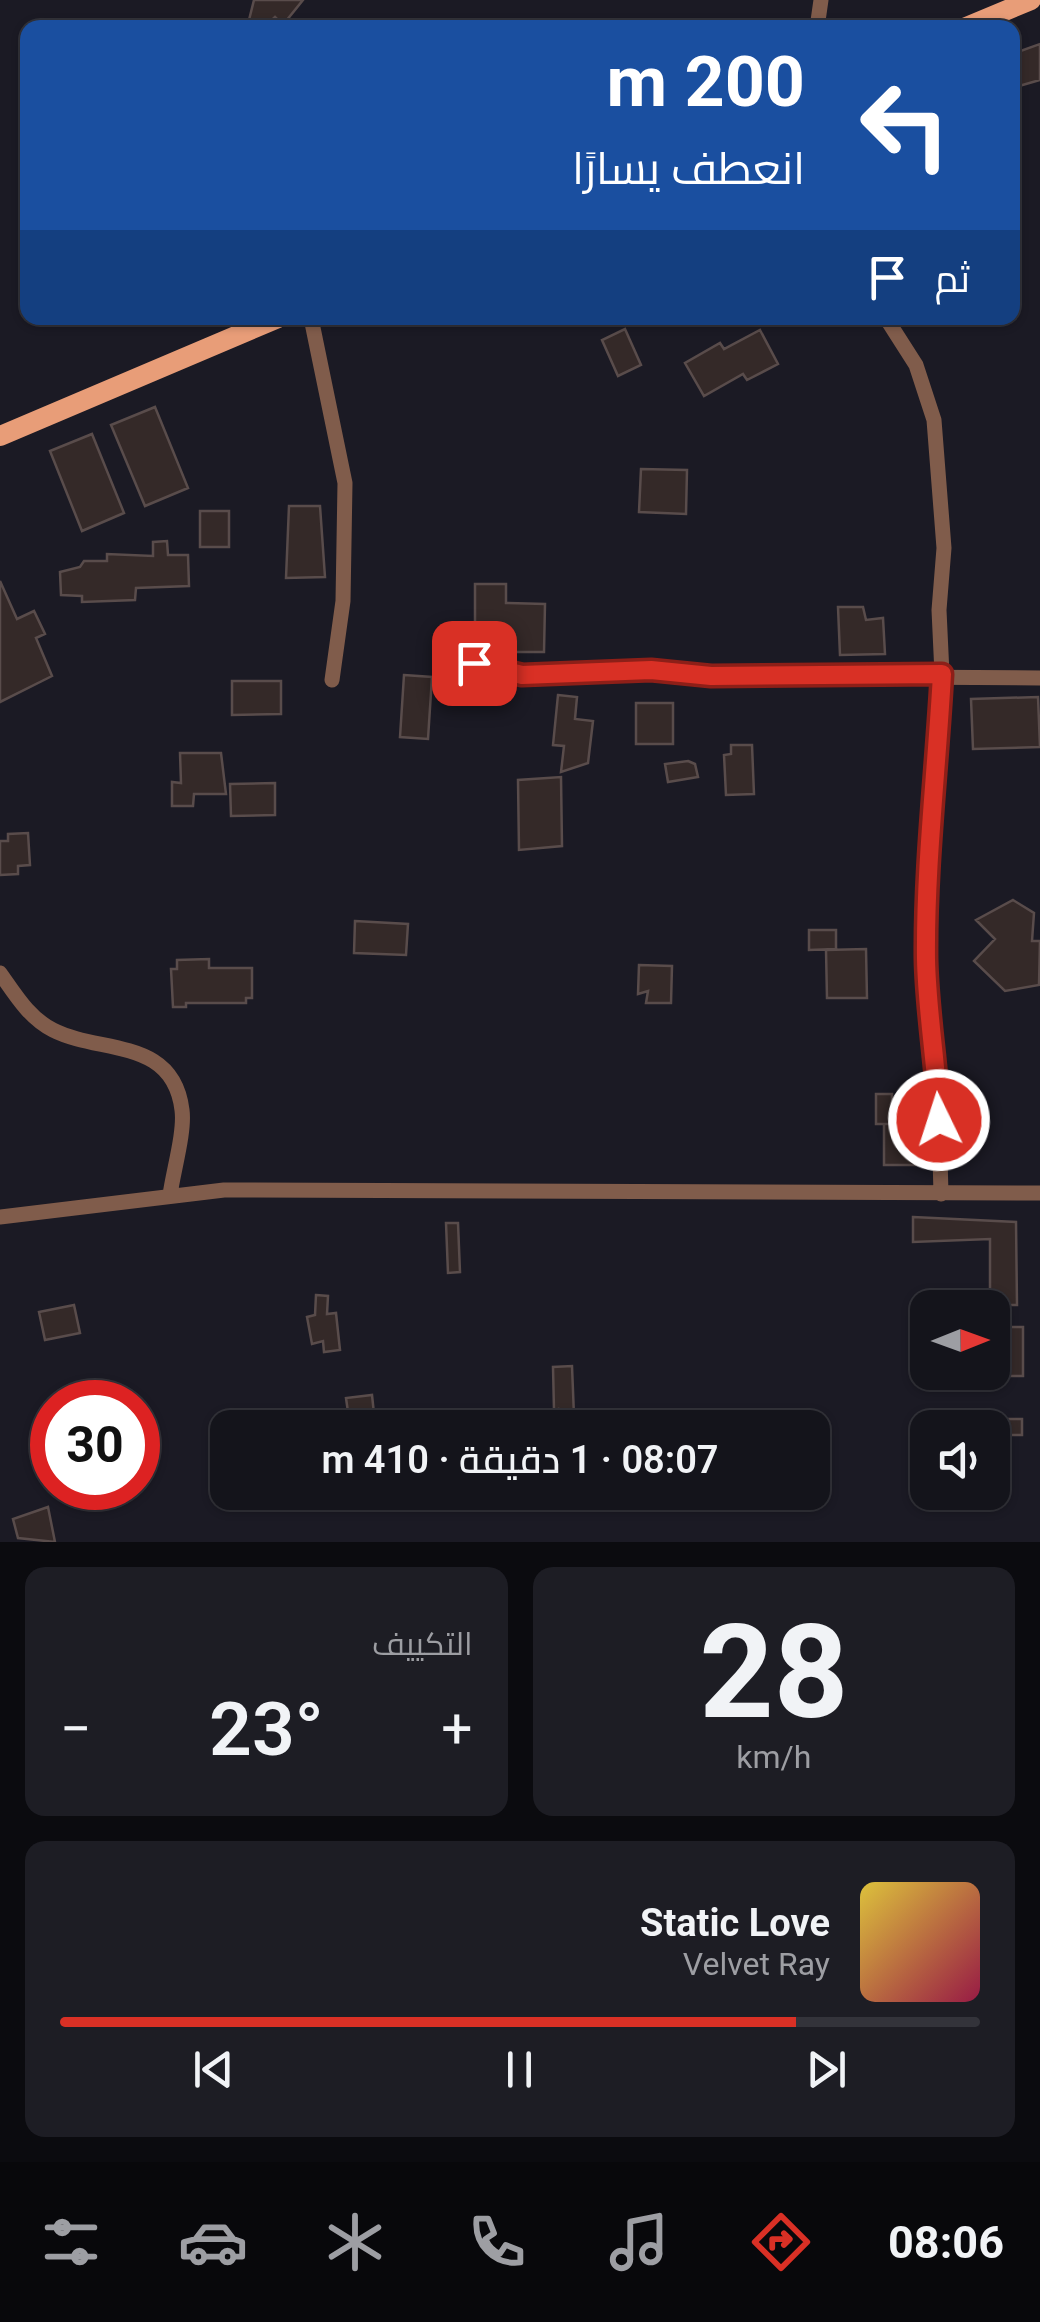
<!DOCTYPE html>
<html lang="ar">
<meta charset="utf-8">
<style>
body{margin:0;font-family:Roboto,Cairo,sans-serif;background:#1d1d24;color:#f1f3f6;direction:rtl;height:100vh;display:flex;flex-direction:column;font-size:38px;white-space:nowrap}
*{box-sizing:border-box;margin:0}
p{font-size:32px;color:#9d9ea3}
.icon{flex:none;width:55px;height:55px;fill:none;stroke:currentColor;stroke-width:2;stroke-linecap:round;stroke-linejoin:round}
.map{position:relative;height:1542px;overflow:hidden;direction:ltr}
.sheet{display:flex;flex-direction:column;gap:25px;padding:25px;background:#0b0b0f;flex:1}
.sheet>*{flex:none}
.hud{position:absolute;left:20px;top:20px;width:1000px;height:305px;border-radius:20px;box-shadow:0 2px 8px #0004,0 0 0 2px #33333a;direction:rtl;background:#1a4fa0;color:#fff;overflow:hidden}
.needle{width:65px;rotate:89deg}
.controls{position:absolute;left:910px;top:1290px;display:grid;gap:20px}
.controls a{display:grid;place-items:center;width:100px;height:100px;border-radius:20px;background:#14141b;box-shadow:0 2px 8px #0004,0 0 0 2px #33333a;font-size:50px}
.speed{position:absolute;left:30px;top:1380px;display:flex;gap:20px;font-size:50px;font-weight:700;text-align:center}
.speed>*{display:grid;place-content:center;width:130px;height:130px;border-radius:50%;background:#14141b;box-shadow:0 2px 8px #0004,0 0 0 2px #33333a;line-height:1}
.speed .limit{border:15px solid #d22;background:#fff;color:#111}
.pin{position:absolute;display:grid;place-items:center;width:85px;height:85px;color:#fff;margin:-42px;border-radius:20px;box-shadow:0 5px 15px #0006}
.me{position:absolute;width:110px;margin:-55px;rotate:356deg;stroke-linejoin:round;filter:drop-shadow(0 0 8px #0008)}
.turn{display:flex;align-items:center;gap:35px;height:210px;padding:0 50px;font-size:45px}
.turn .icon{width:130px;height:130px;stroke-width:2.5}
.turn b{display:block;font-size:70px;line-height:85px}
.then{display:flex;align-items:center;height:95px;padding:0 50px;background:#0003;gap:20px;font-size:38px}
.big{font-size:75px;font-weight:600;line-height:1.1}
.sheet .tile{flex:1;display:flex;flex-direction:column;justify-content:center;gap:15px;min-width:0;padding:0 35px;border-radius:20px;background:#1d1d24}
.sheet .dial{align-items:center;gap:0}
.dial b{font-size:130px;line-height:1}
.song{display:flex;align-items:center;gap:30px}
.cover{width:120px;height:120px;border-radius:15px;background:linear-gradient(135deg,hsl(50 70% 55%),hsl(340 70% 35%))}
.played{height:10px;border-radius:5px;background:linear-gradient(90deg,#d93025 80%,#33333a 80%)}
.keys{display:flex;justify-content:space-around;direction:ltr}
.heat{display:flex;justify-content:space-between;align-items:center;font-size:55px;direction:ltr}
.sheet .tiles{flex:1;display:grid;gap:25px;grid-template-columns:1fr 1fr}
.tile:last-child{grid-column:span 2}
.trip{position:absolute;left:210px;top:1410px;width:620px;height:100px;border-radius:20px;background:#14141b;box-shadow:0 2px 8px #0004,0 0 0 2px #33333a;font-weight:600;line-height:100px;text-align:center;direction:rtl}
.menu{display:flex;height:160px;justify-content:space-around;align-items:center;background:#08080b;color:#9d9ea3}
.menu .icon{width:70px;height:70px}
.menu .active{color:#d93025}
.menu b{font-size:45px;color:#f1f3f6}
.map>svg:first-child{display:block}
.building{fill:#342928;stroke:#594c4b;stroke-width:2.5}
.lines{fill:none;stroke-linecap:round;stroke-linejoin:round}
.minor{stroke:#805c4b;stroke-width:15}
.major{stroke:#e89d78;stroke-width:20}
.route-casing{stroke:#8d1f18;stroke-width:25}
.route{stroke:#d93025;stroke-width:18}
</style>
<div class="map">
<svg width="1040" height="1542" viewBox="0 0 1040 1542">
<rect width="100%" height="100%" fill="#1b1a24"/>
<path class="building" d="M 254,0 L 303,0 L 286,21 L 280,22 L 275,17 L 263,28 L 247,28 Z
M 1040,44 L 1040,80 L 1012,88 L 1012,54 Z
M 625,329 L 641,365 L 618,376 L 602,340 Z
M 760,330 L 778,364 L 747,380 L 743,374 L 704,396 L 685,363 L 720,343 L 724,349 Z
M 155,407 L 188,488 L 145,506 L 111,425 Z
M 92,434 L 124,513 L 82,531 L 50,451 Z
M 641,469 L 687,470 L 686,514 L 639,512 Z
M 289,506 L 320,506 L 325,577 L 286,578 Z
M 200,511 L 229,511 L 229,547 L 200,547 Z
M 167,541 L 168,555 L 188,555 L 189,586 L 136,588 L 135,600 L 82,602 L 82,596 L 61,595 L 60,572 L 80,567 L 84,561 L 107,561 L 107,554 L 153,556 L 153,542 Z
M 0,581 L 17,619 L 34,611 L 45,634 L 36,638 L 52,676 L 0,702 Z
M 475,584 L 506,584 L 506,603 L 545,604 L 544,652 L 475,652 Z
M 838,607 L 863,607 L 866,620 L 883,618 L 885,654 L 840,655 Z
M 404,675 L 432,677 L 428,739 L 400,737 Z
M 232,681 L 281,681 L 281,714 L 232,715 Z
M 558,695 L 577,697 L 575,719 L 593,721 L 588,763 L 561,772 L 564,746 L 553,745 Z
M 1038,697 L 1040,747 L 973,749 L 971,699 Z
M 636,703 L 673,703 L 673,744 L 636,744 Z
M 731,745 L 752,745 L 754,794 L 726,795 L 724,755 L 731,754 Z
M 180,753 L 221,753 L 226,794 L 194,794 L 193,806 L 172,806 L 172,782 L 181,783 Z
M 688,761 L 695,764 L 698,777 L 668,782 L 665,764 Z
M 561,777 L 562,846 L 519,850 L 518,780 Z
M 275,783 L 275,815 L 231,816 L 230,784 Z
M 28,833 L 30,865 L 18,866 L 18,874 L 0,875 L 0,841 L 8,841 L 8,834 Z
M 1013,900 L 1034,913 L 1032,941 L 1040,941 L 1039,985 L 1005,991 L 974,961 L 995,939 L 976,920 Z
M 355,921 L 408,924 L 406,955 L 354,953 Z
M 809,930 L 836,930 L 836,949 L 809,950 Z
M 866,949 L 867,998 L 827,998 L 826,950 Z
M 209,959 L 209,968 L 252,968 L 252,998 L 246,998 L 246,1003 L 186,1003 L 186,1007 L 173,1007 L 171,969 L 177,969 L 177,960 Z
M 639,965 L 672,966 L 671,1003 L 646,1003 L 648,991 L 638,994 Z
M 876,1094 L 892,1094 L 892,1124 L 876,1124 Z
M 884,1124 L 927,1124 L 927,1165 L 884,1165 Z
M 913,1217 L 1016,1222 L 1017,1305 L 990,1305 L 990,1239 L 913,1242 Z
M 446,1223 L 458,1223 L 460,1272 L 448,1273 Z
M 316,1295 L 328,1296 L 327,1314 L 336,1313 L 340,1350 L 324,1352 L 323,1341 L 312,1344 L 307,1317 L 315,1315 Z
M 74,1305 L 80,1333 L 45,1340 L 39,1312 Z
M 992,1327 L 1023,1327 L 1023,1376 L 992,1376 Z
M 572,1366 L 574,1416 L 595,1415 L 596,1428 L 546,1428 L 546,1418 L 558,1417 L 558,1409 L 554,1410 L 553,1367 Z
M 372,1395 L 375,1423 L 350,1426 L 346,1398 Z
M 992,1419 L 1022,1419 L 1022,1435 L 992,1435 Z
M 48,1507 L 55,1542 L 18,1538 L 13,1519 Z"/>
<g class="lines">
<path class="minor" d="M 817,28 L 821,0
M 311,318 L 345,483 L 343,601 L 332,680
M 886,318 L 916,365 L 934,420 L 944,548 L 939,610 L 942,674 L 926,953 L 928,1027 L 938,1083 L 941,1194
M 474,663 L 522,675 L 651,670 L 711,676 L 1040,678
M 0,973 C 15,994 29,1018 53,1030 C 100,1054 173,1037 182,1110 C 185,1132 173,1172 170,1195
M 0,1217 L 224,1190 L 1040,1193"/>
<path class="major" d="M 964,28 L 1031,0
M 0,436 L 278,318"/>
</g>
<g class="lines">
<g class="route-casing">
<path id="route" d="M 474,663 L 522,675 L 651,670 L 711,676 L 942,674 C 937,768 925,865 926,959 C 927,1013 937,1066 939,1120"/>
</g>
<use href="#route" class="route"/>
</g>
</svg>
<div class="controls">
<a><svg class="needle" viewBox="-14 -14 28 28"><path d="M0-13l5 13h-10z" fill="#e53935"/><path d="M0 13l5-13h-10z" fill="#9d9ea3"/></svg></a>
<a><svg class="icon" aria-label="sound" viewBox="0 0 24 24"><path d="M4 9h4l5-4v14l-5-4H4zM17 9q2 3 0 6"/></svg></a>
</div>
<div class="speed"><div class="limit">30</div></div>
<div class="pin" style="left:474px;top:663px;background:#d93025"><svg class="icon" aria-label="arrive" viewBox="0 0 24 24"><path d="M6 21V4h12l-3 4 3 4H6"/></svg></div>
<svg class="me" style="left:939px;top:1120px" viewBox="-20 -20 40 40"><circle r="17" fill="#d93025" stroke="#fff" stroke-width="3"/><path d="M0-11L8 9 0 5-8 9z" fill="#fff"/></svg>
<div class="trip">08:07 · 1 دقيقة · 410 m</div>
<div class="hud">
<div class="turn"><svg class="icon" aria-label="left" viewBox="0 0 24 24"><path d="M17 20v-9H6M10 6l-5 5 5 5"/></svg><div><b>200 m</b>انعطف يسارًا</div></div>
<div class="then">ثم<svg class="icon" aria-label="arrive" viewBox="0 0 24 24"><path d="M6 21V4h12l-3 4 3 4H6"/></svg></div>
</div>
</div>
<section class="sheet">
<div class="tiles">
<div class="tile dial"><b>28</b><p>km/h</p></div>
<div class="tile"><p>التكييف</p>
<div class="heat"><a>−</a><b class="big">23°</b><a>+</a></div>
</div>
<div class="tile">
<div class="song"><i class="cover"></i><div><b>Static Love</b><p>Velvet Ray</p></div></div>
<div class="played"></div>
<div class="keys"><svg class="icon" aria-label="previous" viewBox="0 0 24 24"><path d="M18 5L8 12l10 7zM5 5v14"/></svg><svg class="icon" aria-label="pause" viewBox="0 0 24 24"><path d="M8 5v14M16 5v14"/></svg><svg class="icon" aria-label="next" viewBox="0 0 24 24"><path d="M6 5l10 7-10 7zM19 5v14"/></svg></div>
</div>
</div>
</section>
<nav class="menu">
<b>08:06</b>
<svg class="icon active" aria-label="directions" viewBox="0 0 24 24"><path d="M12 3l9 9-9 9-9-9zM9 14v-3h6M13 9l2 2-2 2"/></svg>
<svg class="icon" aria-label="music" viewBox="0 0 24 24"><path d="M9 18V5l10-2v13"/><circle cx="6" cy="18" r="3"/><circle cx="16" cy="16" r="3"/></svg>
<svg class="icon" aria-label="phone" viewBox="0 0 24 24"><path d="M5 4h4l2 5-3 2q2 4 5 5l2-3 5 2v4C11 20 4 13 5 4z"/></svg>
<svg class="icon" aria-label="climate" viewBox="0 0 24 24"><path d="M12 3v18M4 7l16 10M4 17L20 7"/></svg>
<svg class="icon" aria-label="car" viewBox="0 0 24 24"><path d="M5 17H2v-5l4-1 3-4h7l3 4 3 1v5h-3M9 17h6M6 11h13"/><circle cx="7" cy="17" r="2"/><circle cx="17" cy="17" r="2"/></svg>
<svg class="icon" aria-label="filters" viewBox="0 0 24 24"><path d="M4 7h16M4 17h16"/><circle cx="9" cy="7" r="2"/><circle cx="15" cy="17" r="2"/></svg>
</nav>
